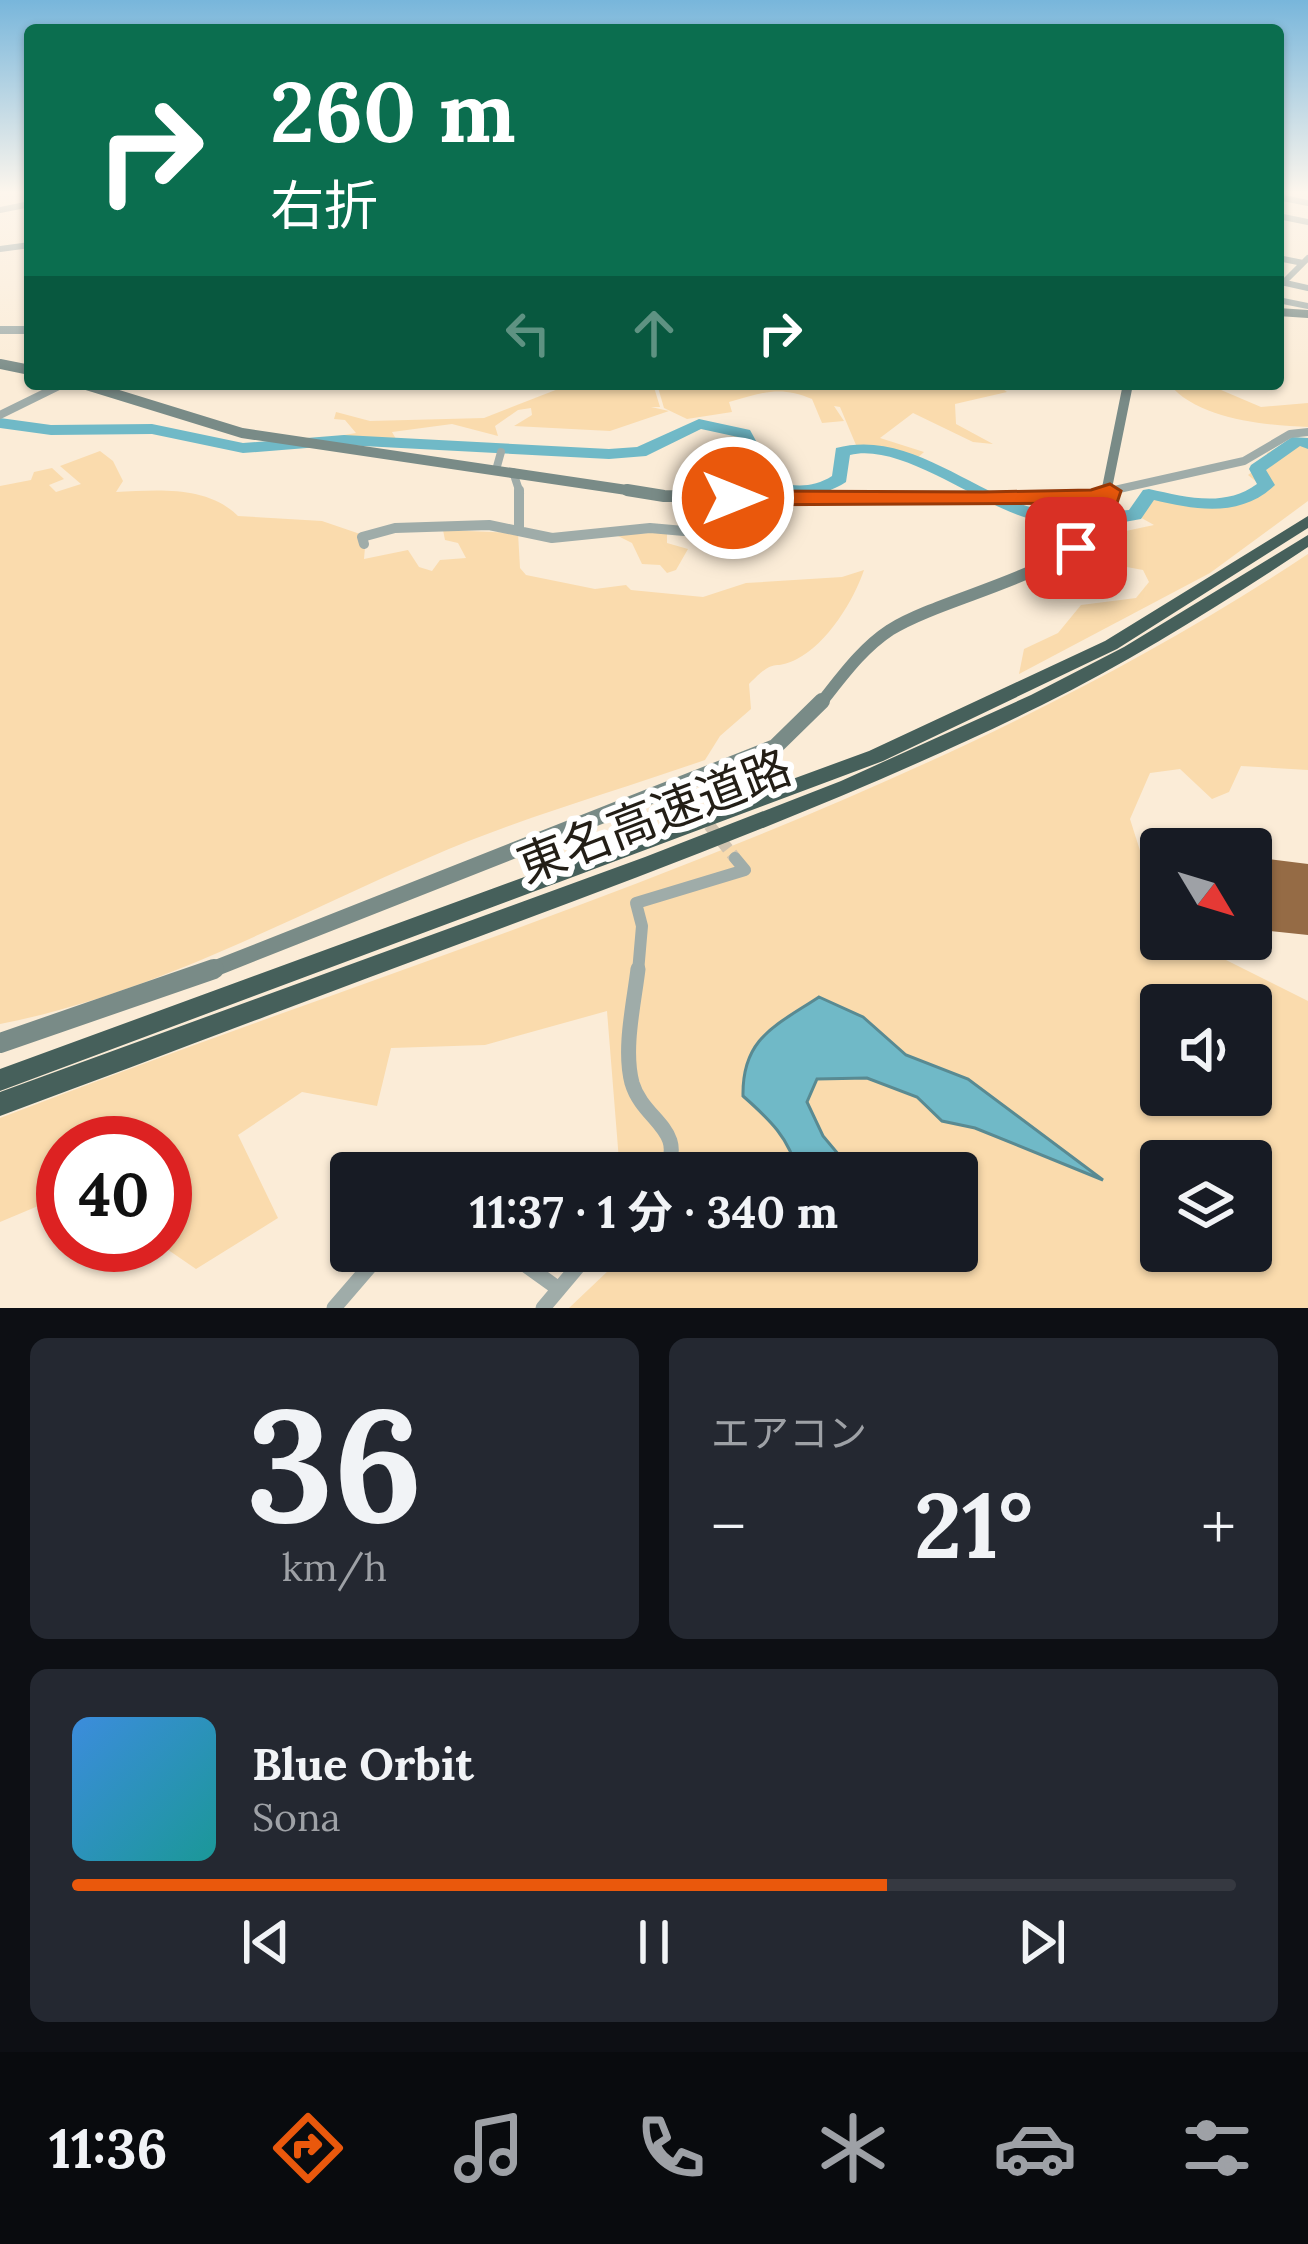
<!DOCTYPE html>
<html lang="ja">
<meta charset="utf-8">
<style>
body{margin:0;font-family:Lora,"Noto Sans JP",serif;background:#242831;color:#f1f3f6;height:100vh;display:flex;flex-direction:column;font-size:45px;white-space:nowrap}
*{box-sizing:border-box;margin:0}
p{font-size:39px;color:#9ea1a6}
.icon{flex:none;width:66px;height:66px;fill:none;stroke:currentColor;stroke-width:2;stroke-linecap:round;stroke-linejoin:round}
.map{position:relative;height:1308px;overflow:hidden}
.panel{display:flex;flex-direction:column;gap:30px;padding:30px;background:#0d0f14;flex:1}
.panel>*{flex:none}
.hud{position:absolute;left:24px;top:24px;width:1260px;height:366px;border-radius:12px;box-shadow:0 3px 9px #0004;background:#0b6e4f;color:#fff;overflow:hidden}
.needle{width:78px;rotate:128deg}
.controls{position:absolute;left:1140px;top:828px;display:grid;gap:24px}
.controls a{display:grid;place-items:center;width:132px;height:132px;border-radius:12px;background:#171b24;box-shadow:0 3px 9px #0004;font-size:60px}
.speed{position:absolute;left:36px;top:1116px;display:flex;gap:24px;font-size:60px;font-weight:700;text-align:center}
.speed>*{display:grid;place-content:center;width:156px;height:156px;border-radius:50%;background:#171b24;box-shadow:0 3px 9px #0004;line-height:1}
.speed .limit{border:18px solid #d22;background:#fff;color:#111}
.pin{position:absolute;display:grid;place-items:center;width:102px;height:102px;color:#fff;margin:-51px;border-radius:24px;box-shadow:0 6px 18px #0006}
.me{position:absolute;width:132px;margin:-66px;rotate:90deg;stroke-linejoin:round;filter:drop-shadow(0 0 9px #0008)}
.turn{display:flex;align-items:center;gap:42px;height:252px;padding:0 48px;font-size:54px}
.turn .icon{width:156px;height:156px;stroke-width:2.5}
.turn b{display:block;font-size:84px;line-height:102px}
.lanes{display:flex;align-items:center;height:114px;padding:0 48px;background:#0003;justify-content:center;gap:60px;direction:ltr}
.lanes .off{opacity:.35}
.big{font-size:90px;font-weight:700;line-height:1.1}
.panel .widget{flex:1;display:flex;flex-direction:column;justify-content:center;gap:18px;min-width:0;padding:0 42px;border-radius:18px;background:#242831}
.panel .dial{align-items:center;gap:0}
.dial b{font-size:156px;line-height:1}
.song{display:flex;align-items:center;gap:36px}
.cover{width:144px;height:144px;border-radius:18px;background:linear-gradient(135deg,hsl(210 70% 55%),hsl(180 70% 35%))}
.played{height:12px;border-radius:6px;background:linear-gradient(90deg,#ea580c 70%,#363941 70%)}
.keys{display:flex;justify-content:space-around;direction:ltr}
.heat{display:flex;justify-content:space-between;align-items:center;font-size:66px;direction:ltr}
.panel .tiles{flex:1;display:grid;gap:30px;grid-template-columns:1fr 1fr}
.widget:last-child{grid-column:span 2}
.trip{position:absolute;left:330px;top:1152px;width:648px;height:120px;border-radius:12px;background:#171b24;box-shadow:0 3px 9px #0004;font-weight:700;line-height:120px;text-align:center}
.dock{display:flex;height:192px;justify-content:space-around;align-items:center;background:#090b0e;color:#9ea1a6}
.dock .icon{width:84px;height:84px}
.dock .selected{color:#ea580c}
.dock b{font-size:54px;color:#f1f3f6}
.map>svg:first-child{display:block}
.green{fill:#fadbad;fill-rule:evenodd}
.water{fill:#70b9c7;stroke:#598a92;stroke-width:3}
.lines{fill:none;stroke-linecap:round;stroke-linejoin:round}
.river{fill:#70b9c7;fill-rule:evenodd}
.building{fill:#956b45}
.street-tunnel{stroke:#d0c3b0;stroke-width:12;stroke-dasharray:12 6;stroke-linecap:butt}
.street-far4{stroke:#9faca9;stroke-width:6}
.street-far3{stroke:#9faca9;stroke-width:8}
.street-far2{stroke:#9faca9;stroke-width:10}
.street-far1{stroke:#9faca9;stroke-width:12}
.street{stroke:#9faca9;stroke-width:15}
.secondary-far4{stroke:#798b87;stroke-width:8}
.secondary-far3{stroke:#798b87;stroke-width:10}
.secondary-far2{stroke:#798b87;stroke-width:12}
.secondary-far1{stroke:#798b87;stroke-width:16}
.secondary{stroke:#798b87;stroke-width:20}
.highway{fill:#46605b;fill-rule:evenodd}
.route{fill:#ea580c;stroke:#983908;stroke-width:3}
.labels{text-anchor:middle;stroke-width:12;stroke-linejoin:round;paint-order:stroke}
.near-street-label{font-size:48px;fill:#231e16;stroke:#fff}
</style>
<div class="map">
<svg width="1308" height="1308" viewBox="0 0 1308 1308">
<rect width="100%" height="100%" fill="#fbecd7"/>
<path class="green" d="M 571,384 L 653,384 L 660,407 L 651,407 L 669,411 L 610,431 L 514,426 L 532,415 L 531,408 L 518,410 L 495,426 L 498,436 L 452,424 L 392,432 L 396,439 L 332,437 L 356,433 L 345,420 L 334,419 L 336,412 L 370,421 L 484,418 Z
M 657,384 L 996,384 L 1007,392 L 955,404 L 956,424 L 993,444 L 973,442 L 913,413 L 880,438 L 924,452 L 915,460 L 856,445 L 840,407 L 834,406 L 844,421 L 822,423 L 812,399 C 780,385 761,393 729,402 L 732,412 L 687,419 L 664,408 Z
M 1169,384 L 1207,384 L 1261,407 L 1308,403 L 1308,427 C 1265,425 1199,420 1169,384 Z
M 0,421 L 60,428 L 143,426 L 239,446 L 294,444 L 221,448 L 146,431 L 62,434 L 0,426 Z
M 1297,437 L 1308,441 L 1308,501 L 1210,573 L 1019,674 L 1024,649 L 1058,633 L 1081,605 L 1136,598 L 1149,582 L 1143,570 L 1072,557 L 1107,535 L 1154,525 L 1138,516 L 1152,496 C 1188,501 1233,518 1258,483 L 1248,475 L 1267,461 L 1267,453 Z
M 100,451 L 113,461 L 123,481 L 116,492 C 157,490 207,485 238,516 L 322,521 L 366,536 L 364,559 L 408,550 L 419,567 L 432,571 L 440,560 L 466,558 L 458,543 L 445,540 L 443,530 L 518,533 L 520,568 L 526,575 L 595,589 L 626,585 L 631,590 L 703,597 L 746,583 L 842,577 L 864,570 C 854,600 827,644 797,659 C 772,672 777,655 749,684 L 751,709 L 720,736 L 705,760 C 613,792 517,819 428,858 C 286,919 153,994 0,1024 L 0,486 L 31,480 L 34,472 L 52,468 L 64,479 L 49,485 L 56,492 L 81,484 L 60,466 Z
M 667,532 L 667,543 L 688,549 L 676,570 L 667,573 L 660,565 L 642,564 L 632,543 L 616,535 Z
M 1308,554 L 1308,770 L 1241,766 L 1229,792 L 1212,799 L 1180,769 L 1150,773 L 1130,819 L 1161,917 L 1161,939 L 1184,939 L 1308,1001 L 1308,1308 L 569,1308 L 629,1251 L 957,1251 L 957,1173 L 620,1173 L 607,1011 L 485,1045 L 391,1048 L 377,1106 L 302,1092 L 238,1135 L 278,1218 L 196,1269 L 161,1245 L 165,1143 L 63,1143 L 63,1228 L 50,1201 L 0,1222 L 0,1118 C 441,946 910,818 1308,554 ZM 1161,1005 L 1251,1005 L 1251,1095 L 1161,1095 ZM 1161,1161 L 1251,1161 L 1251,1251 L 1161,1251 Z"/>
<path class="water" d="M 819,997 L 863,1017 L 906,1055 L 968,1079 L 1103,1180 L 975,1128 L 942,1121 L 917,1097 L 867,1078 L 817,1079 L 807,1102 L 823,1136 L 854,1173 L 797,1173 C 791,1139 768,1118 743,1096 C 742,1038 775,1026 819,997 Z"/>
<g class="lines">
<path class="river" d="M 0,418 L 51,425 L 152,424 L 243,443 L 344,435 L 609,449 L 637,447 L 699,419 L 750,430 L 779,483 C 798,487 815,487 832,476 L 836,448 C 909,429 969,492 1037,509 C 1066,517 1099,512 1129,510 L 1143,490 L 1149,489 C 1186,497 1224,508 1257,484 L 1249,469 L 1251,465 L 1292,437 L 1308,438 L 1308,449 L 1300,446 L 1266,470 L 1275,485 C 1241,518 1196,510 1154,500 L 1141,519 C 1106,526 1063,528 1027,518 C 978,504 900,442 850,455 L 846,482 C 827,495 784,506 765,488 C 753,476 745,451 738,437 L 701,429 L 646,456 L 609,459 L 344,445 L 243,453 L 152,434 L 51,435 L 0,428 Z"/>
</g>
<path class="building" d="M 1251,857 L 1308,864 L 1308,935 L 1251,929 Z"/>
<g class="lines">
<path class="street-tunnel" d="M 687,797 L 735,858"/>
<path class="street-far4" d="M 1278,197 L 1308,203
M 0,210 L 30,204
M 1278,216 L 1308,222
M 0,249 L 30,245
M 1278,258 L 1303,263
M 1281,282 L 1308,288
M 1283,283 L 1308,258
M 1278,300 L 1308,306"/>
<path class="street-far3" d="M 0,330 L 30,330
M 0,415 L 63,384
M 496,470 L 501,452
M 513,472 L 520,493
M 1110,491 L 1244,461 L 1290,434 L 1308,432"/>
<path class="street-far2" d="M 519,528 L 519,490
M 364,544 L 362,537 L 395,528 L 489,525 L 552,538 L 650,528 L 684,531 L 694,514 L 733,498"/>
<path class="street-far1" d="M 638,972 L 642,926 L 636,903 L 745,870 L 735,858"/>
<path class="street" d="M 638,969 C 634,1003 623,1049 632,1083 C 643,1121 689,1130 664,1173
M 506,1251 L 556,1287
M 334,1308 L 383,1251
M 543,1308 L 591,1251"/>
<path class="secondary-far4" d="M 1278,312 L 1308,314"/>
<path class="secondary-far3" d="M 0,364 L 30,370
M 83,384 L 242,433 L 647,493
M 1103,493 L 1110,491
M 1106,493 L 1128,384"/>
<path class="secondary-far2" d="M 627,490 L 664,496 L 1093,497 L 1110,491
M 820,704 C 841,678 861,649 890,630 C 943,597 1063,575 1098,526 C 1104,518 1105,501 1107,490"/>
<path class="secondary-far1" d="M 206,972 L 775,747 L 822,701"/>
<path class="secondary" d="M 0,1043 L 214,969"/>
<path class="highway" d="M 1308,516 L 1308,528 L 1117,649 L 883,761 L 0,1091 L 0,1069 L 869,751 L 1105,641 Z
M 1308,535 L 1308,547 C 1222,604 1134,659 1042,705 C 859,795 668,866 478,937 C 318,996 160,1057 0,1116 L 0,1092 L 645,857 L 841,781 L 1031,695 L 1124,647 Z"/>
</g>
<linearGradient id="sky" x2="0" y2="1"><stop stop-color="#78b6db"/><stop offset="0.51" stop-color="#fdf6ed"/><stop offset="1" stop-color="#fdf6ed" stop-opacity="0"/></linearGradient>
<rect width="1308" height="377" fill="url(#sky)"/>
<path class="route" d="M 1110,484 L 1121,491 L 1108,530 L 1076,555 L 1064,548 L 1089,522 L 1095,503 L 733,505 L 721,498 L 733,491 L 983,492 L 1091,490 Z"/>
<g class="labels">
<g class="near-street-label">
<text transform="translate(654 816) rotate(-21)" y="17">東名高速道路</text>
</g>
</g>
</svg>
<div class="controls">
<a><svg class="needle" viewBox="-14 -14 28 28"><path d="M0-13l5 13h-10z" fill="#e53935"/><path d="M0 13l5-13h-10z" fill="#9ea1a6"/></svg></a>
<a><svg class="icon" aria-label="sound" viewBox="0 0 24 24"><path d="M4 9h4l5-4v14l-5-4H4zM17 9q2 3 0 6"/></svg></a>
<a><svg class="icon" aria-label="layers" viewBox="0 0 24 24"><path d="M12 4l9 5-9 5-9-5zM3 14l9 5 9-5"/></svg></a>
</div>
<div class="speed"><div class="limit">40</div></div>
<div class="pin" style="left:1076px;top:548px;background:#d93025"><svg class="icon" aria-label="arrive" viewBox="0 0 24 24"><path d="M6 21V4h12l-3 4 3 4H6"/></svg></div>
<svg class="me" style="left:733px;top:498px" viewBox="-20 -20 40 40"><circle r="17" fill="#ea580c" stroke="#fff" stroke-width="3"/><path d="M0-11L8 9 0 5-8 9z" fill="#fff"/></svg>
<div class="trip">11:37 · 1 分 · 340 m</div>
<div class="hud">
<div class="turn"><svg class="icon" aria-label="right" viewBox="0 0 24 24"><path d="M7 20v-9h11M14 6l5 5-5 5"/></svg><div><b>260 m</b>右折</div></div>
<div class="lanes"><svg class="icon off" aria-label="left" viewBox="0 0 24 24"><path d="M17 20v-9H6M10 6l-5 5 5 5"/></svg><svg class="icon off" aria-label="ahead" viewBox="0 0 24 24"><path d="M12 20V5M6 11l6-6 6 6"/></svg><svg class="icon" aria-label="right" viewBox="0 0 24 24"><path d="M7 20v-9h11M14 6l5 5-5 5"/></svg></div>
</div>
</div>
<section class="panel">
<div class="tiles">
<div class="widget dial"><b>36</b><p>km/h</p></div>
<div class="widget"><p>エアコン</p>
<div class="heat"><a>−</a><b class="big">21°</b><a>+</a></div>
</div>
<div class="widget">
<div class="song"><i class="cover"></i><div><b>Blue Orbit</b><p>Sona</p></div></div>
<div class="played"></div>
<div class="keys"><svg class="icon" aria-label="previous" viewBox="0 0 24 24"><path d="M18 5L8 12l10 7zM5 5v14"/></svg><svg class="icon" aria-label="pause" viewBox="0 0 24 24"><path d="M8 5v14M16 5v14"/></svg><svg class="icon" aria-label="next" viewBox="0 0 24 24"><path d="M6 5l10 7-10 7zM19 5v14"/></svg></div>
</div>
</div>
</section>
<nav class="dock">
<b>11:36</b>
<svg class="icon selected" aria-label="directions" viewBox="0 0 24 24"><path d="M12 3l9 9-9 9-9-9zM9 14v-3h6M13 9l2 2-2 2"/></svg>
<svg class="icon" aria-label="music" viewBox="0 0 24 24"><path d="M9 18V5l10-2v13"/><circle cx="6" cy="18" r="3"/><circle cx="16" cy="16" r="3"/></svg>
<svg class="icon" aria-label="phone" viewBox="0 0 24 24"><path d="M5 4h4l2 5-3 2q2 4 5 5l2-3 5 2v4C11 20 4 13 5 4z"/></svg>
<svg class="icon" aria-label="climate" viewBox="0 0 24 24"><path d="M12 3v18M4 7l16 10M4 17L20 7"/></svg>
<svg class="icon" aria-label="car" viewBox="0 0 24 24"><path d="M5 17H2v-5l4-1 3-4h7l3 4 3 1v5h-3M9 17h6M6 11h13"/><circle cx="7" cy="17" r="2"/><circle cx="17" cy="17" r="2"/></svg>
<svg class="icon" aria-label="filters" viewBox="0 0 24 24"><path d="M4 7h16M4 17h16"/><circle cx="9" cy="7" r="2"/><circle cx="15" cy="17" r="2"/></svg>
</nav>
